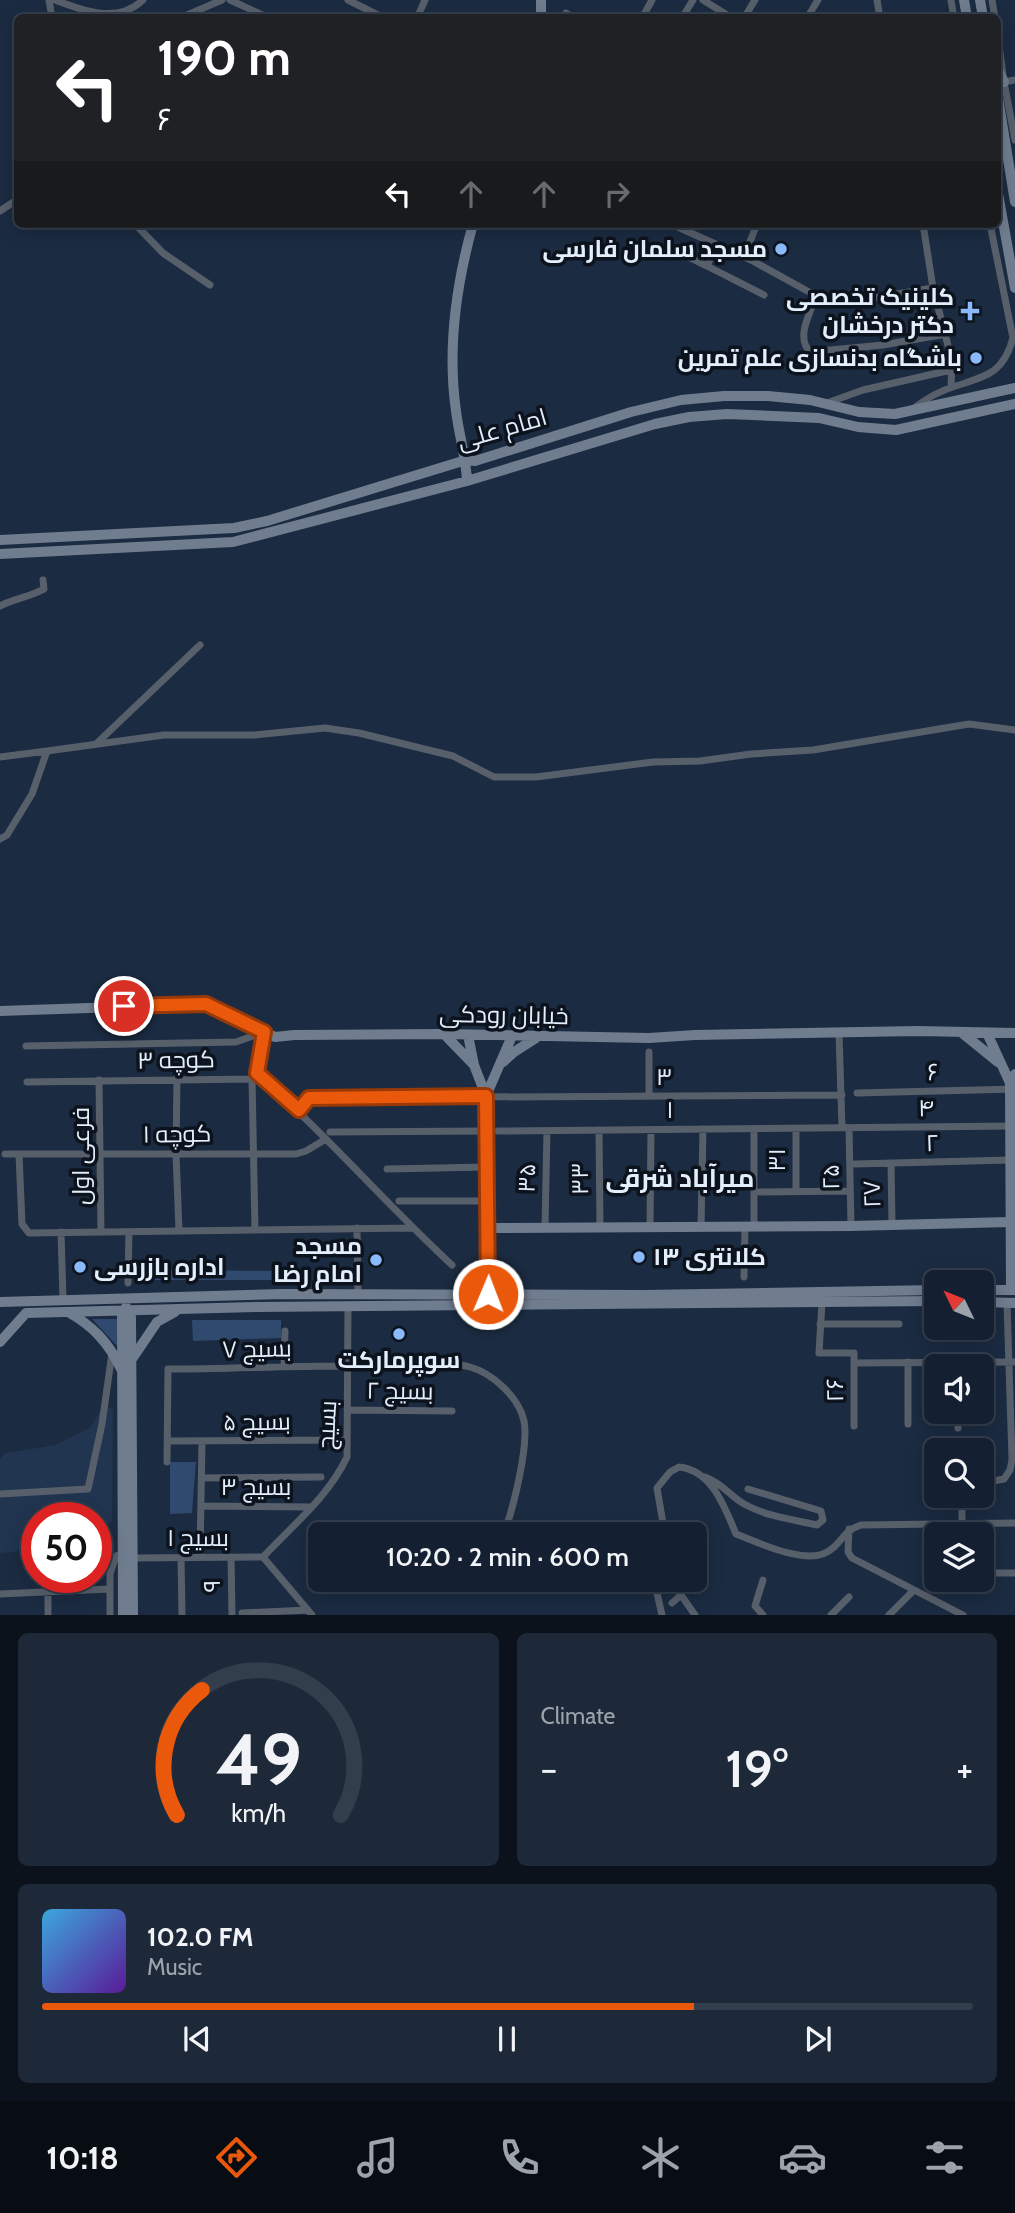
<!DOCTYPE html>
<meta charset="utf-8">
<style>
body{margin:0;font-family:Cabin,Cairo,sans-serif;background:#1d2839;color:#f1f3f6;height:100vh;display:flex;flex-direction:column;font-size:26px;white-space:nowrap}
*{box-sizing:border-box;margin:0}
p{font-size:23px;color:#9da3ab}
.icon{flex:none;width:38px;height:38px;fill:none;stroke:currentColor;stroke-width:2;stroke-linecap:round;stroke-linejoin:round}
.map{position:relative;height:1615px;overflow:hidden}
.side{display:flex;flex-direction:column;gap:18px;padding:18px;background:#0b121b;flex:1}
.side>*{flex:none}
.top-card{position:absolute;left:14px;top:14px;width:987px;height:214px;border-radius:10px;box-shadow:0 4px 18px #0003,0 0 0 2px #333e4d;background:#202124;color:#fff;overflow:hidden}
.needle{width:46px;rotate:313deg}
.tools{position:absolute;left:924px;top:1270px;display:grid;gap:14px}
.tools a{display:grid;place-items:center;width:70px;height:70px;border-radius:10px;background:#142031;box-shadow:0 4px 18px #0003,0 0 0 2px #333e4d;font-size:35px}
.speed{position:absolute;left:21px;top:1502px;display:flex;gap:14px;font-size:35px;font-weight:700;text-align:center}
.speed>*{display:grid;place-content:center;width:91px;height:91px;border-radius:50%;background:#142031;box-shadow:0 4px 18px #0003,0 0 0 2px #333e4d;line-height:1}
.speed .limit{border:10px solid #d22;background:#fff;color:#111}
.pin{position:absolute;display:grid;place-items:center;width:60px;height:60px;color:#fff;margin:-30px;border:4px solid #fff;border-radius:50%;box-shadow:0 2px 7px #0007}
.me{position:absolute;width:77px;margin:-38px;rotate:1deg;stroke-linejoin:round;filter:drop-shadow(0 0 5px #0008)}
.turn{display:flex;align-items:center;gap:24px;height:147px;padding:0 28px;font-size:32px}
.turn .icon{width:91px;height:91px;stroke-width:2.5}
.turn b{display:block;font-size:49px;line-height:60px}
.lanes{display:flex;align-items:center;height:66px;padding:0 28px;background:#0003;justify-content:center;gap:35px;direction:ltr}
.lanes .off{opacity:.35}
.big{font-size:52px;font-weight:600;line-height:1.1}
.side .card{flex:1;display:flex;flex-direction:column;justify-content:center;gap:10px;min-width:0;padding:0 24px;border-radius:10px;background:#1d2839}
.side .dial{align-items:center;gap:0}
.dial svg{height:182px;overflow:visible;fill:none;stroke:#333e4d;stroke-width:7;stroke-linecap:round;text-anchor:middle}
.dial text{fill:#f1f3f6;stroke:none}
.song{display:flex;align-items:center;gap:21px}
.cover{width:84px;height:84px;border-radius:10px;background:linear-gradient(135deg,hsl(200 70% 55%),hsl(270 70% 35%))}
.played{height:7px;border-radius:4px;background:linear-gradient(90deg,#ea580c 70%,#333e4d 70%)}
.keys{display:flex;justify-content:space-around;direction:ltr}
.heat{display:flex;justify-content:space-between;align-items:center;font-size:38px;direction:ltr}
.side .tiles{flex:1;display:grid;gap:18px;grid-template-columns:1fr 1fr}
.card:last-child{grid-column:span 2}
.trip{position:absolute;left:308px;top:1522px;width:399px;height:70px;border-radius:10px;background:#142031;box-shadow:0 4px 18px #0003,0 0 0 2px #333e4d;font-weight:600;line-height:70px;text-align:center}
.menu{display:flex;height:112px;justify-content:space-around;align-items:center;background:#080d14;color:#9da3ab}
.menu .icon{width:49px;height:49px}
.menu .on{color:#ea580c}
.menu b{font-size:32px;color:#f1f3f6}
.map>svg:first-child{display:block}
.built{fill:#213550}
.green{fill:#2f4a6e}
.lines{fill:none;stroke-linecap:round;stroke-linejoin:round}
.street{stroke:#575f6b;stroke-width:7}
.secondary{stroke:#707d8f;stroke-width:10}
.route-casing{stroke:#983908;stroke-width:18}
.route{stroke:#ea580c;stroke-width:12}
.poi-dot{fill:#8abafc;stroke:#0c131d;stroke-width:2.5}
.labels{text-anchor:middle;stroke-width:7;stroke-linejoin:round;paint-order:stroke}
.poi-label{font-size:24px;font-weight:bold;fill:#e3eefd;stroke:#0c131d;text-anchor:end}
.street-label{font-size:24px;fill:#e3eefd;stroke:#0c131d}
.neighbourhood-label{font-size:26px;font-weight:bold;fill:#e3eefd;stroke:#0c131d}
</style>
<div class="map">
<svg width="1015" height="1615" viewBox="0 0 1015 1615">
<rect width="100%" height="100%" fill="#1b2b41"/>
<path class="built" d="M 102,1408 L 113,1408 L 112,1522 L 96,1527 L 96,1517 L 37,1517 L 37,1542 L 16,1552 L 0,1553 L 0,1459 L 6,1453 L 56,1445 L 90,1428 Z"/>
<path class="green" d="M 137,1270 L 275,1271 L 275,1280 L 137,1280 Z
M 92,1319 L 117,1319 L 118,1347 Z
M 192,1320 L 281,1320 L 281,1338 L 193,1341 Z
M 170,1462 L 196,1462 L 192,1513 L 170,1514 Z"/>
<g class="lines">
<path class="street" d="M 49,0 L 52,18
M 55,0 C 83,11 118,24 143,0
M 230,0 L 269,18
M 348,0 L 384,18
M 703,0 L 732,18
M 877,0 L 880,18
M 951,0 L 954,18
M 992,0 L 995,18
M 566,13 L 574,18
M 180,18 L 222,0
M 417,18 L 425,0
M 642,18 L 652,0
M 682,18 L 693,0
M 744,18 L 755,0
M 807,18 L 818,0
M 998,38 L 1003,75
M 1015,80 L 1004,82 L 1015,140
M 0,211 L 18,199
M 135,224 L 163,253 L 210,285
M 671,224 L 751,260 L 811,293 L 837,304 L 933,288 L 923,224
M 749,244 L 757,224
M 681,253 L 707,266 L 717,245
M 707,266 L 764,295
M 933,288 L 952,361 L 951,387
M 816,296 C 811,312 795,337 810,352 L 883,345 L 946,334
M 827,403 L 863,390 L 951,370
M 914,408 C 926,399 939,391 953,387 C 985,376 1003,375 1013,338 L 990,224
M 0,606 C 14,599 32,596 44,589 L 43,580
M 96,744 L 200,645
M 47,751 L 164,735 L 254,735 L 325,728 L 359,733 L 453,756 L 494,777 L 536,777 L 653,762 L 700,761 L 751,754 L 813,750 L 969,724 L 1015,730
M 0,757 L 47,751 L 32,794 L 7,835 L 0,839
M 839,1033 L 842,1128
M 26,1046 L 236,1042 L 264,1032 L 256,1073 L 252,1079 L 255,1230
M 256,1073 C 325,1133 385,1203 452,1265
M 177,1078 L 176,1153 L 179,1231
M 99,1080 L 101,1232
M 27,1082 L 252,1079
M 857,1093 L 1015,1089
M 649,1096 L 649,1052
M 299,1110 L 309,1098 L 842,1095
M 849,1128 L 851,1226
M 754,1129 L 754,1227
M 796,1129 L 796,1191
M 599,1130 L 600,1227
M 498,1131 L 1014,1126
M 330,1132 L 487,1131
M 5,1154 L 296,1154 L 306,1151 L 326,1139
M 19,1154 L 22,1224 L 29,1233 L 413,1228
M 891,1163 L 892,1224
M 855,1164 L 1010,1160
M 387,1169 L 487,1167
M 759,1192 L 850,1191
M 399,1201 L 488,1201
M 545,1227 L 547,1131
M 650,1227 L 651,1130
M 701,1227 L 703,1129
M 357,1228 L 358,1294
M 61,1232 L 63,1299
M 744,1277 L 745,1227
M 128,1283 L 129,1232
M 822,1302 L 819,1353 L 854,1353 L 854,1426
M 820,1324 L 899,1324
M 908,1362 L 908,1424
M 854,1363 L 1015,1362
M 284,1367 L 285,1331
M 348,1410 L 452,1411
M 958,1412 L 958,1428
M 168,1441 L 347,1440
M 167,1462 L 168,1369 C 233,1369 298,1365 364,1366 C 396,1366 439,1358 470,1367 C 492,1373 519,1397 524,1421 C 529,1445 513,1511 503,1535
M 705,1477 C 724,1484 729,1496 746,1505 C 766,1516 794,1520 817,1525 L 823,1520 L 821,1511 L 748,1489
M 202,1478 L 321,1477
M 982,1483 L 1004,1479 L 1010,1470 L 1012,1460 L 1007,1303
M 0,1494 L 88,1489 L 102,1424 L 112,1353
M 201,1506 L 310,1507
M 962,1523 L 962,1505
M 849,1529 L 848,1552 L 852,1558 L 963,1615
M 665,1535 L 657,1488 L 670,1472 L 679,1467 C 712,1470 725,1508 736,1534 C 759,1543 805,1565 827,1552 C 842,1544 842,1531 861,1525 L 1015,1523
M 181,1557 L 182,1615
M 200,1557 L 202,1441
M 231,1557 L 232,1615
M 263,1557 C 292,1526 329,1496 347,1457 L 348,1307
M 263,1557 L 312,1615
M 134,1558 L 263,1557
M 982,1573 L 1015,1573
M 659,1580 L 657,1593 L 662,1615
M 0,1594 L 109,1589
M 672,1603 L 681,1595 L 695,1615
M 242,1613 L 308,1610
M 48,1615 L 48,1592
M 110,1615 L 110,1574 L 116,1556 L 123,1553
M 763,1615 L 755,1606 L 763,1580
M 831,1615 L 849,1597
M 889,1615 L 913,1591"/>
<path class="secondary" d="M 964,0 L 967,18
M 980,0 L 983,18
M 541,18 L 541,0
M 998,70 L 1004,82
M 998,98 L 1015,202
M 998,194 L 1015,288
M 467,481 C 466,457 459,435 456,411 C 447,348 456,285 473,224
M 0,540 L 234,528 L 267,521 L 466,460 L 475,461 L 631,412 L 681,400 L 724,396 L 768,396 L 810,400 L 859,412 L 895,414 L 1015,388
M 0,554 L 233,542 L 467,481 L 655,424 L 689,417 L 727,414 L 819,418 L 858,427 L 896,430 L 1015,404
M 0,1011 L 206,1004 L 275,1037 L 294,1035 L 444,1034 L 649,1038 L 695,1035 L 918,1031 L 1015,1033
M 961,1032 L 998,1062
M 987,1033 L 1010,1083
M 444,1034 L 473,1064
M 468,1035 L 474,1065 L 486,1096 L 488,1294
M 503,1062 L 514,1052 L 536,1038
M 486,1096 L 512,1036
M 489,1228 L 851,1226 L 1010,1222
M 982,1290 L 1014,1290
M 1011,1290 L 1010,1083 L 1015,1074
M 0,1302 L 283,1294 L 645,1295 L 936,1290
M 982,1302 L 1015,1303
M 126,1307 L 131,1317 L 133,1615
M 68,1312 C 93,1326 109,1343 121,1369
M 26,1313 L 257,1307 L 936,1301
M 0,1342 L 26,1313
M 132,1359 L 157,1322 L 175,1312
M 123,1615 L 122,1317 L 126,1310"/>
</g>
<g class="lines">
<g class="route-casing">
<path id="route" d="M 124,1006 L 206,1004 L 264,1032 L 257,1073 L 299,1110 L 309,1098 L 486,1096 L 488,1294"/>
</g>
<use href="#route" class="route"/>
</g>
<g class="poi-dot">
<circle cx="781" cy="249" r="7"/>
<path d="M966.5 300.5h7v7h7v7h-7v7h-7v-7h-7v-7h7z"/>
<circle cx="976" cy="358" r="7"/>
<circle cx="639" cy="1257" r="7"/>
<circle cx="376" cy="1260" r="7"/>
<circle cx="80" cy="1267" r="7"/>
<circle cx="399" cy="1334" r="7"/>
</g>
<g class="labels">
<g class="poi-label">
<text x="767" y="257">مسجد سلمان فارسی</text>
<text x="954" y="305">کلینیک تخصصی<tspan x="954" dy="28">دکتر درخشان</tspan></text>
<text x="962" y="366">باشگاه بدنسازی علم تمرین</text>
<text x="362" y="1254">مسجد<tspan x="362" dy="28">امام رضا</tspan></text>
<text x="653" y="1265" text-anchor="start">کلانتری ۱۳</text>
<text x="94" y="1275" text-anchor="start">اداره بازرسی</text>
<text x="399" y="1368" text-anchor="middle">سوپرمارکت</text>
</g>
<g class="street-label">
<text transform="translate(502 429) rotate(-16)" y="8">امام علی</text>
<text transform="translate(504 1015) rotate(1)" y="8">خیابان رودکی</text>
<text transform="translate(176 1060) rotate(-1)" y="8">کوچه ۳</text>
<text transform="translate(933 1072) rotate(-2)" y="8">۶</text>
<text x="664" y="1085">۳</text>
<text transform="translate(926 1108) rotate(-1)" y="8">۴</text>
<text x="670" y="1118">۱</text>
<text transform="translate(177 1134) rotate(-1)" y="8">کوچه ۱</text>
<text transform="translate(932 1143) rotate(-2)" y="8">۲</text>
<text transform="translate(81 1156) rotate(-90)" y="8">فرعی اول</text>
<text transform="translate(777 1160) rotate(-90)" y="8">۳۱</text>
<text transform="translate(831 1177) rotate(-91)" y="8">۲۵</text>
<text transform="translate(527 1178) rotate(-88)" y="8">۳۵</text>
<text transform="translate(580 1179) rotate(-91)" y="8">۳۳</text>
<text transform="translate(872 1194) rotate(-92)" y="8">۲۷</text>
<text transform="translate(257 1349) rotate(-1)" y="8">بسیج ۷</text>
<text transform="translate(835 1390) rotate(-91)" y="8">۲۶</text>
<text transform="translate(400 1391) rotate(1)" y="8">بسیج ۲</text>
<text transform="translate(257 1422) rotate(-1)" y="8">بسیج ۵</text>
<text transform="translate(327 1425) rotate(-87)" y="8">بسیج</text>
<text x="256" y="1495">بسیج ۳</text>
<text x="198" y="1546">بسیج ۱</text>
<text transform="translate(212 1586) rotate(-91)" y="8">۹</text>
</g>
<g class="neighbourhood-label">
<text x="680" y="1187">میرآباد شرقی</text>
</g>
</g>
</svg>
<div class="tools">
<a><svg class="needle" viewBox="-14 -14 28 28"><path d="M0-13l5 13h-10z" fill="#e53935"/><path d="M0 13l5-13h-10z" fill="#9da3ab"/></svg></a>
<a><svg class="icon" aria-label="sound" viewBox="0 0 24 24"><path d="M4 9h4l5-4v14l-5-4H4zM17 9q2 3 0 6"/></svg></a>
<a><svg class="icon" aria-label="search" viewBox="0 0 24 24"><circle cx="10" cy="10" r="6"/><path d="M15 15l6 6"/></svg></a>
<a><svg class="icon" aria-label="layers" viewBox="0 0 24 24"><path d="M12 4l9 5-9 5-9-5zM3 14l9 5 9-5"/></svg></a>
</div>
<div class="speed"><div class="limit">50</div></div>
<div class="pin" style="left:124px;top:1006px;background:#d93025"><svg class="icon" aria-label="arrive" viewBox="0 0 24 24"><path d="M6 21V4h12l-3 4 3 4H6"/></svg></div>
<svg class="me" style="left:488px;top:1294px" viewBox="-20 -20 40 40"><circle r="17" fill="#ea580c" stroke="#fff" stroke-width="3"/><path d="M0-11L8 9 0 5-8 9z" fill="#fff"/></svg>
<div class="trip">10:20 · 2 min · 600 m</div>
<div class="top-card">
<div class="turn"><svg class="icon" aria-label="left" viewBox="0 0 24 24"><path d="M17 20v-9H6M10 6l-5 5 5 5"/></svg><div><b>190 m</b>۶</div></div>
<div class="lanes"><svg class="icon" aria-label="left" viewBox="0 0 24 24"><path d="M17 20v-9H6M10 6l-5 5 5 5"/></svg><svg class="icon off" aria-label="ahead" viewBox="0 0 24 24"><path d="M12 20V5M6 11l6-6 6 6"/></svg><svg class="icon off" aria-label="ahead" viewBox="0 0 24 24"><path d="M12 20V5M6 11l6-6 6 6"/></svg><svg class="icon off" aria-label="right" viewBox="0 0 24 24"><path d="M7 20v-9h11M14 6l5 5-5 5"/></svg></div>
</div>
</div>
<section class="side">
<div class="tiles">
<div class="card dial"><svg viewBox="0 0 100 80">
<path d="M14 69A42 42 0 1 1 86 69"/>
<path d="M14 69A42 42 0 0 1 25 14" stroke="#ea580c"/>
<text x="50" y="56" font-size="32" font-weight="700">49</text>
<text x="50" y="72" font-size="11">km/h</text>
</svg></div>
<div class="card"><p>Climate</p>
<div class="heat"><a>−</a><b class="big">19°</b><a>+</a></div>
</div>
<div class="card">
<div class="song"><i class="cover"></i><div><b>102.0 FM</b><p>Music</p></div></div>
<div class="played"></div>
<div class="keys"><svg class="icon" aria-label="previous" viewBox="0 0 24 24"><path d="M18 5L8 12l10 7zM5 5v14"/></svg><svg class="icon" aria-label="pause" viewBox="0 0 24 24"><path d="M8 5v14M16 5v14"/></svg><svg class="icon" aria-label="next" viewBox="0 0 24 24"><path d="M6 5l10 7-10 7zM19 5v14"/></svg></div>
</div>
</div>
</section>
<nav class="menu">
<b>10:18</b>
<svg class="icon on" aria-label="directions" viewBox="0 0 24 24"><path d="M12 3l9 9-9 9-9-9zM9 14v-3h6M13 9l2 2-2 2"/></svg>
<svg class="icon" aria-label="music" viewBox="0 0 24 24"><path d="M9 18V5l10-2v13"/><circle cx="6" cy="18" r="3"/><circle cx="16" cy="16" r="3"/></svg>
<svg class="icon" aria-label="phone" viewBox="0 0 24 24"><path d="M5 4h4l2 5-3 2q2 4 5 5l2-3 5 2v4C11 20 4 13 5 4z"/></svg>
<svg class="icon" aria-label="climate" viewBox="0 0 24 24"><path d="M12 3v18M4 7l16 10M4 17L20 7"/></svg>
<svg class="icon" aria-label="car" viewBox="0 0 24 24"><path d="M5 17H2v-5l4-1 3-4h7l3 4 3 1v5h-3M9 17h6M6 11h13"/><circle cx="7" cy="17" r="2"/><circle cx="17" cy="17" r="2"/></svg>
<svg class="icon" aria-label="filters" viewBox="0 0 24 24"><path d="M4 7h16M4 17h16"/><circle cx="9" cy="7" r="2"/><circle cx="15" cy="17" r="2"/></svg>
</nav>
